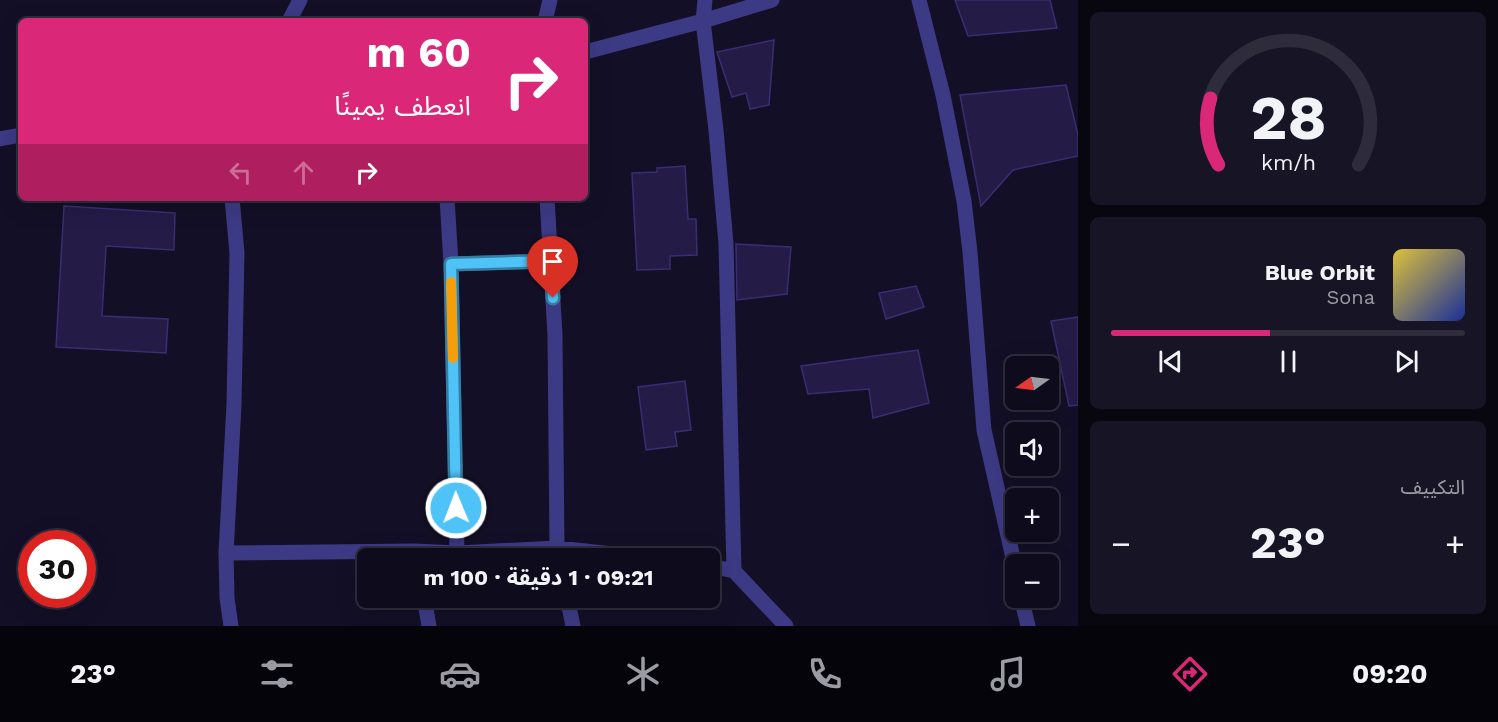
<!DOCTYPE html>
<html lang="ar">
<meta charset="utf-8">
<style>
body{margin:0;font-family:"Work Sans","Noto Sans Arabic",sans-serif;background:#171425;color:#f1f3f6;direction:rtl;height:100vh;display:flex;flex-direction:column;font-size:22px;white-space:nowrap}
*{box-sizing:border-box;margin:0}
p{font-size:20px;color:#9b9ba3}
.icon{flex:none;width:33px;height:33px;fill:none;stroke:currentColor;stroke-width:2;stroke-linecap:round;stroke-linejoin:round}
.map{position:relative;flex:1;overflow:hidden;direction:ltr}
.drawer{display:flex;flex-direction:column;gap:12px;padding:12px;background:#08060f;width:420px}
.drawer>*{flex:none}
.banner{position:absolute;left:18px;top:18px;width:570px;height:183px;border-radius:9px;box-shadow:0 6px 24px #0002,0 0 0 2px #2e2b3b;direction:rtl;background:#db2777;color:#fff;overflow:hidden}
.needle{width:39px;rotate:256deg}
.controls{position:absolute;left:1005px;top:356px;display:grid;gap:12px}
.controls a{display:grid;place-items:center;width:54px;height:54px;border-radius:9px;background:#0e0b1c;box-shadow:0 6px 24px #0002,0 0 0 2px #2e2b3b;font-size:30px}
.speed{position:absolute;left:18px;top:530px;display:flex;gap:12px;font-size:30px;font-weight:700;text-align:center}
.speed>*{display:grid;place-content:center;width:78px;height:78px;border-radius:50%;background:#0e0b1c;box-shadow:0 6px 24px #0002,0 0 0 2px #2e2b3b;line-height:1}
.speed .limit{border:9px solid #d22;background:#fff;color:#111}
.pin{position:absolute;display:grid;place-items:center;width:51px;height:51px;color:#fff;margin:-62px -26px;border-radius:50% 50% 50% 0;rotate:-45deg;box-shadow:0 0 6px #0007}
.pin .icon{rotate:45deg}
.me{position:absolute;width:66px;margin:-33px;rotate:359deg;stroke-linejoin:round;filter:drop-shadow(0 0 4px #0008)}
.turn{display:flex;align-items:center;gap:21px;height:126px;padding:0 18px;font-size:27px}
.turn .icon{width:78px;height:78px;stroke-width:2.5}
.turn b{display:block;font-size:42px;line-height:51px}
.lanes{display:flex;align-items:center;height:57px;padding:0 18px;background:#0003;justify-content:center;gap:30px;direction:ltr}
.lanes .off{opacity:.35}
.big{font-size:45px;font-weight:700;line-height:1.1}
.drawer .tile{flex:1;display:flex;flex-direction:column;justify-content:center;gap:9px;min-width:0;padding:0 21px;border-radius:9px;background:#171425}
.drawer .dial{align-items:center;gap:0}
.dial svg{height:156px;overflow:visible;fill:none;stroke:#2e2b3b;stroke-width:7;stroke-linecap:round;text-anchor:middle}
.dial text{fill:#f1f3f6;stroke:none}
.song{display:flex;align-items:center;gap:18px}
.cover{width:72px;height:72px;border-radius:9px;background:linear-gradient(135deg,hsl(50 70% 55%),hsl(230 70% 35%))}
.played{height:6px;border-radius:3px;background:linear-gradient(90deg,#db2777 45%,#2e2b3b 45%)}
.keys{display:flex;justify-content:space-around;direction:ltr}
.heat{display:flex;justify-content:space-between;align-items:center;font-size:33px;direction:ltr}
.trip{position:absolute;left:357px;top:548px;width:363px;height:60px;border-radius:9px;background:#0e0b1c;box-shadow:0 6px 24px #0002,0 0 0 2px #2e2b3b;font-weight:700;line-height:60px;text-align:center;direction:rtl}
.tabs{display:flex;height:96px;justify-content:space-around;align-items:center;background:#06040b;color:#9b9ba3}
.tabs .icon{width:42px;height:42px}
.tabs .on{color:#db2777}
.tabs b{font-size:27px;color:#f1f3f6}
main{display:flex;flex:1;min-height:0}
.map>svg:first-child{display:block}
.building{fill:#241b47;stroke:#3b2d73;stroke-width:1.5}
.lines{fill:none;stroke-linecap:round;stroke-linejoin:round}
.minor{stroke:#3d3a85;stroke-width:15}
.route-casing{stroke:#337fa1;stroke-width:15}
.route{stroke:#4fc3f7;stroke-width:10}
.slow{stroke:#f59e0b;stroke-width:10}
</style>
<main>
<section class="drawer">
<div class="tile dial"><svg viewBox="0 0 100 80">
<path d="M14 69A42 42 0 1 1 86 69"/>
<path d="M14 69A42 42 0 0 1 10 35" stroke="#db2777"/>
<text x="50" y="56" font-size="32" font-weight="700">28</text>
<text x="50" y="72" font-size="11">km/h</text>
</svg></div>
<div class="tile">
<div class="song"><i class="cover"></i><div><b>Blue Orbit</b><p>Sona</p></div></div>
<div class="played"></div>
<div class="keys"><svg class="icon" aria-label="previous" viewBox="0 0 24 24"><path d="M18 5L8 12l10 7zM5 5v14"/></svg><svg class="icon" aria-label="pause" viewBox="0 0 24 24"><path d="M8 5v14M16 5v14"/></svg><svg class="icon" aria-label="next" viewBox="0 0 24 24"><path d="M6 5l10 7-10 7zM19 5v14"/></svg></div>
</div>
<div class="tile"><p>التكييف</p>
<div class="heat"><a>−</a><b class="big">23°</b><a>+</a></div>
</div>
</section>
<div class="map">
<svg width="1078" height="626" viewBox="0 0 1078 626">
<rect width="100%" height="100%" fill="#130f26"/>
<path class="building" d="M 955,0 L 1050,0 L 1057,28 L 968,36 Z
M 774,40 L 769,105 L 750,109 L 746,93 L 732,97 L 717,52 Z
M 1066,85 L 1078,135 L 1078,156 L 1013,170 L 981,206 L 960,95 Z
M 685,166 L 688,219 L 696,219 L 697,255 L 670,256 L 670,269 L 637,270 L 632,173 L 657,172 L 657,168 Z
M 64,206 L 175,213 L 174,250 L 106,246 L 102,316 L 168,319 L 166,353 L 56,347 Z
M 736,244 L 791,247 L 787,294 L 737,300 Z
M 916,286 L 924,307 L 886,319 L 879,293 Z
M 1078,317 L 1078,405 L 1069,406 L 1051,321 Z
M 918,350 L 929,403 L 873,418 L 869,389 L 808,394 L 801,366 Z
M 685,381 L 691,430 L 675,432 L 677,446 L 646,450 L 638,387 Z"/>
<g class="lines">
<path class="minor" d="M 705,0 L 703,21 L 716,130 L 726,244 L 734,571
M 919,0 L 943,95 L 964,201 L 970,252 L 984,430 L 1016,571
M 289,21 L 300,0
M 545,21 L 550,0
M 585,52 L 703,21 L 772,0
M 0,139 L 21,135
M 447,198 L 451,264 L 457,553
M 547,198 L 555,335 L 557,548 L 559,558
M 451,264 L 551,261
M 226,553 L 415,551 L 457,553 L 557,548 L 650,558
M 710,566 L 734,571 L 786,626
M 424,597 L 429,626
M 567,597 L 573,626
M 1021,597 L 1028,626
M 231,626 L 227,598 L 226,553 L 234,405 L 237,253 L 232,198"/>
</g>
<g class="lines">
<g class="route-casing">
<path id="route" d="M 456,508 L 451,264 L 551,261 L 553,298"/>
</g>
<use href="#route" class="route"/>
<path class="slow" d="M 451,282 L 453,358"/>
</g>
</svg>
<div class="controls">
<a><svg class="needle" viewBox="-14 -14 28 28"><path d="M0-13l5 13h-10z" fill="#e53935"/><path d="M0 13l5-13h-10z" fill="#9b9ba3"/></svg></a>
<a><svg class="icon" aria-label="sound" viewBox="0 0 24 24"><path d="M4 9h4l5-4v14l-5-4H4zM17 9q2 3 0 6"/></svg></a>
<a>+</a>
<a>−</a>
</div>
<div class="speed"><div class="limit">30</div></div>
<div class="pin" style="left:553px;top:298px;background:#d93025"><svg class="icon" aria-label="arrive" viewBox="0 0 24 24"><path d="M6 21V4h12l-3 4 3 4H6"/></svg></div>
<svg class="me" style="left:456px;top:508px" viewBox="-20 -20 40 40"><circle r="17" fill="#4fc3f7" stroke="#fff" stroke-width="3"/><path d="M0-11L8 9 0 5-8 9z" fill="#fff"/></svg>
<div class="trip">09:21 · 1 دقيقة · 100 m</div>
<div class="banner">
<div class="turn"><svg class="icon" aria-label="right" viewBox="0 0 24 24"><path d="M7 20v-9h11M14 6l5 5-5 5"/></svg><div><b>60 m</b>انعطف يمينًا</div></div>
<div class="lanes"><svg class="icon off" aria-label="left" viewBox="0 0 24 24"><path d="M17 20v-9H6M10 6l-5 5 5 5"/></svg><svg class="icon off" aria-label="ahead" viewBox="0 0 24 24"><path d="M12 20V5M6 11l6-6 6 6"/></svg><svg class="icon" aria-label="right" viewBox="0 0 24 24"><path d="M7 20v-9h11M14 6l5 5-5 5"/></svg></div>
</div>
</div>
</main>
<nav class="tabs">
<b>09:20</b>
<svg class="icon on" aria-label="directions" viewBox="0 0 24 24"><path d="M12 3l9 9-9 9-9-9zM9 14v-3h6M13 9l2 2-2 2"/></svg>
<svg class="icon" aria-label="music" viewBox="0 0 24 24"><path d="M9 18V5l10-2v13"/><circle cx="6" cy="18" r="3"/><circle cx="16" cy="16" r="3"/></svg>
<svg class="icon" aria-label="phone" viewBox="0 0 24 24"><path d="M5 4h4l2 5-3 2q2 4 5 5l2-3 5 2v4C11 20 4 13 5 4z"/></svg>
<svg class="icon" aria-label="climate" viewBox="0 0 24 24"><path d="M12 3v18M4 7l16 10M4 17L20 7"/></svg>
<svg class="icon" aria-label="car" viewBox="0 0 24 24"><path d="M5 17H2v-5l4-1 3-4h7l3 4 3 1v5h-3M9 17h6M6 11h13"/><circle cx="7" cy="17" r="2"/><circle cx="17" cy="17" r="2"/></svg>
<svg class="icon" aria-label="filters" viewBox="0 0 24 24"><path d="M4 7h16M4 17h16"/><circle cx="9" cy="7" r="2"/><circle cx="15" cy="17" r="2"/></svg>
<b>23°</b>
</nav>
